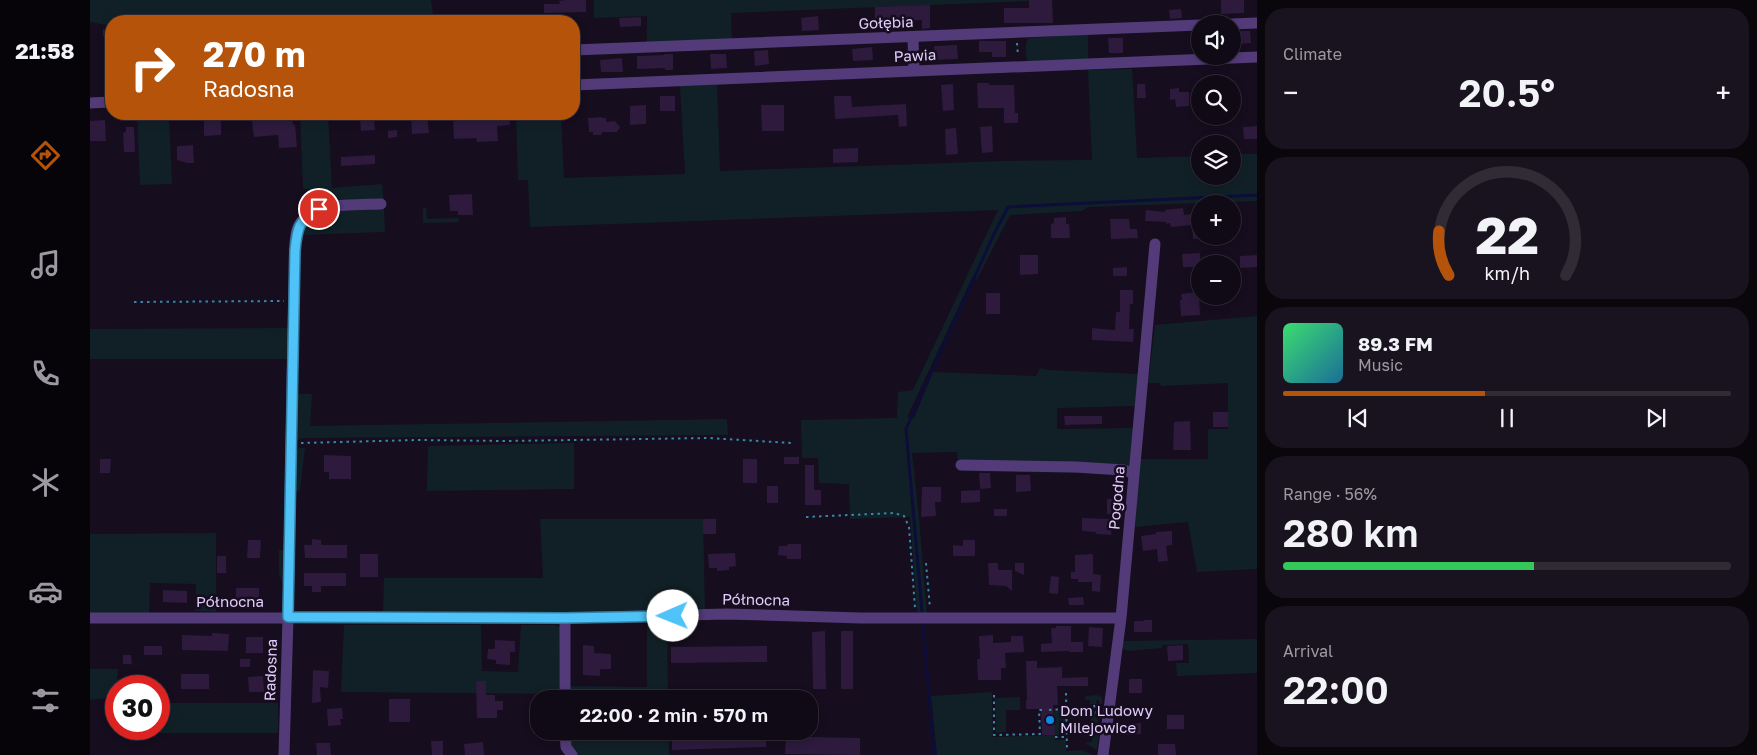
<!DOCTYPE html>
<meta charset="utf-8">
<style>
body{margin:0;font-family:"Golos Text",sans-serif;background:#19131f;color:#f1f3f6;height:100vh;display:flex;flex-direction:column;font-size:19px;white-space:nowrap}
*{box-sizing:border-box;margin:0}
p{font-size:16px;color:#9c9aa1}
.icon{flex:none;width:28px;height:28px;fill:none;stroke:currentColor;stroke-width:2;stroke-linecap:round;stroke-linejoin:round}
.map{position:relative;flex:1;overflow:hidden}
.details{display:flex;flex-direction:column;gap:8px;padding:8px;background:#09060c;width:500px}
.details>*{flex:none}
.top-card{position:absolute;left:15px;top:15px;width:475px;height:105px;border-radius:20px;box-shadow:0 2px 8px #0003,0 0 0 1px #302b35;background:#b45309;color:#fff;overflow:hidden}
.controls{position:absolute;left:1101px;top:15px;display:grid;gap:10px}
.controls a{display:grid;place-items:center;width:50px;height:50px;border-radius:50%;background:#100a16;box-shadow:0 2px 8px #0003,0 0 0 1px #302b35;font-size:25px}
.speed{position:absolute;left:15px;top:675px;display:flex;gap:10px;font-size:25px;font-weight:700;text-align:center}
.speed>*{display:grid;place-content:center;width:65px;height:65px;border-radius:50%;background:#100a16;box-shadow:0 2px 8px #0003,0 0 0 1px #302b35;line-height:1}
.speed .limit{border:8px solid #d22;background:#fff;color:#111}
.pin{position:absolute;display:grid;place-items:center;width:42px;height:42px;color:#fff;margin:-21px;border:2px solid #fff;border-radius:50%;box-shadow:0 1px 5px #0007}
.me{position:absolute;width:55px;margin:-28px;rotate:269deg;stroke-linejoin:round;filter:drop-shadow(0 0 4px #0008)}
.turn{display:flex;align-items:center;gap:18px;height:105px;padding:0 15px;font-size:22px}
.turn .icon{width:65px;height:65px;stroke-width:2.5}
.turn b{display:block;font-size:35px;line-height:42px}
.big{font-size:38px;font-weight:600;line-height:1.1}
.details .card{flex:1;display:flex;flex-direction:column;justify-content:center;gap:8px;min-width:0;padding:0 18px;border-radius:20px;background:#19131f}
.details .dial{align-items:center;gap:0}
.dial svg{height:130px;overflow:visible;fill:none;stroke:#302b35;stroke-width:7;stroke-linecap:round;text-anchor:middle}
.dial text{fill:#f1f3f6;stroke:none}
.song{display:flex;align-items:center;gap:15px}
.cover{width:60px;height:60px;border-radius:8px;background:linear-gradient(135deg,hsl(140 70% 55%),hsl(200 70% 35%))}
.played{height:5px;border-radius:2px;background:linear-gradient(90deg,#b45309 45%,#302b35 45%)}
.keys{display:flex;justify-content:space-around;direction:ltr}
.heat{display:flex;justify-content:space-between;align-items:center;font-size:28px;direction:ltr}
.charge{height:8px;border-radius:4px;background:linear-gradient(90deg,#34c759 56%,#302b35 0)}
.trip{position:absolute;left:440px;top:690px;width:288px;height:50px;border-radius:20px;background:#100a16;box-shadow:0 2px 8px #0003,0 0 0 1px #302b35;font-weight:600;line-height:50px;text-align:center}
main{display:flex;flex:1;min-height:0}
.tab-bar{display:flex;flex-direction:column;width:90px;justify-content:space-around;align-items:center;background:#060409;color:#9c9aa1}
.tab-bar .icon{width:35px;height:35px}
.tab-bar .selected{color:#b45309}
.tab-bar b{font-size:22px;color:#f1f3f6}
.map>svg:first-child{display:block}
.green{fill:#112027}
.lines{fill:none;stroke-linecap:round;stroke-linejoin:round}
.stream{stroke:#0c0d38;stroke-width:3}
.building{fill:#2d1a3d}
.path{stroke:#3588a8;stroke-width:2;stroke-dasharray:2.5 4;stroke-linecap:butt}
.minor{stroke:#533b7a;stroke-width:11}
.route-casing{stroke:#337fa1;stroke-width:12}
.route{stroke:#4fc3f7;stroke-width:9}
.poi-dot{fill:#0e87e6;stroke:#160d1e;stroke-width:2}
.labels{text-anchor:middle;stroke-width:5;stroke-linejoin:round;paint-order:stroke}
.street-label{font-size:15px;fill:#e2cdfc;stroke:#160d1e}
.poi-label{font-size:15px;fill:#e2cdfc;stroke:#160d1e;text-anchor:start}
</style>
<main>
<nav class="tab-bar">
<b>21:58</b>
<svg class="icon selected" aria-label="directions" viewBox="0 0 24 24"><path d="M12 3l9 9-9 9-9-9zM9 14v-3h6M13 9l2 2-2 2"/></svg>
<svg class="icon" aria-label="music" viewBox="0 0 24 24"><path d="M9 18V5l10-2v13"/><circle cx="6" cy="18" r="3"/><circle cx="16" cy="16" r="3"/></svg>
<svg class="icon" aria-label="phone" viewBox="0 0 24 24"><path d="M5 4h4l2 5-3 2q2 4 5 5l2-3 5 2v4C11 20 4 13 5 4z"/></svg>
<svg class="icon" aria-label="climate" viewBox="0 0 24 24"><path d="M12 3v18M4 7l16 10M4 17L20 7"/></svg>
<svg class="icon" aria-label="car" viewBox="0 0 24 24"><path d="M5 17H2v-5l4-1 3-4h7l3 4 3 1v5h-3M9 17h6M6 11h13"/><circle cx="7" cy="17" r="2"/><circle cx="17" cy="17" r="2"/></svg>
<svg class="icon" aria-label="filters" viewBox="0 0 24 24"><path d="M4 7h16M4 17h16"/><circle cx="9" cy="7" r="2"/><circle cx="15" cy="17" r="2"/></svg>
</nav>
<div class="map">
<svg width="1167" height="755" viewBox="0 0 1167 755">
<rect width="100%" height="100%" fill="#160d1e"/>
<path class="green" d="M 0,0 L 341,0 L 344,21 L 21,21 L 21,26 L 0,22 Z
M 504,0 L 962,0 L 641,13 L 642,40 L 557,44 L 557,16 L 504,18 Z
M 998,34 L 998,59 L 939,63 C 935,57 935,47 937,40 L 940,38 Z
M 1042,69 L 1047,158 L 1110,156 L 1110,176 L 1142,176 L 1143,154 L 1167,154 L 1167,201 L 998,207 L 992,211 L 920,215 L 887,279 L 882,278 L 817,417 L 824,418 L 843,372 L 946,376 L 950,368 L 958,370 L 1049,374 L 1045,406 L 967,408 L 967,429 L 1044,428 L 1042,459 L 1118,459 L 1118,429 L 1138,429 L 1138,383 L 1071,386 L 1070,383 L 1058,383 L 1065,325 L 1167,316 L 1167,569 L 1107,572 L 1098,522 L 1045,527 L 1048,477 L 985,473 L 868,471 L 867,452 L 822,453 L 829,517 L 837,615 L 829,613 L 827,611 L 820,517 L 760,519 L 759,484 L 729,483 L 728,458 L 712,458 L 711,420 L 807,418 L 808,392 L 823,390 L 908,210 L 440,227 L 438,180 L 428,180 L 426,114 L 471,114 L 474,178 L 595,174 L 590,86 L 627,85 L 630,171 L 915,161 L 1002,160 L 998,70 Z
M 47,114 L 79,114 L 82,184 L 50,185 Z
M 210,114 L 238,114 L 242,188 L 292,184 L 294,202 L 209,218 L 224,189 L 213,189 Z
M 333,208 L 336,208 L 337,219 L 369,218 L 369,222 L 333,223 Z
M 294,209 L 295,232 L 211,235 L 216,225 L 231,212 Z
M 201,328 L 197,359 L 0,359 L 0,329 Z
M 206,394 L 222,394 L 220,426 L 637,419 L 638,435 L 214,438 L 205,441 Z
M 484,443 L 484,489 L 337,491 L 338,446 Z
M 210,448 L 215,448 L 210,491 L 204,492 L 205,457 L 207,450 Z
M 450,519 L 613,519 L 615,609 L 577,610 L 578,699 L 478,699 L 478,686 L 557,687 L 557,612 L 293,614 L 294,578 L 453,578 Z
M 126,533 L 126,612 L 105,611 L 106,584 L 60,583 L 59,613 L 0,613 L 0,534 Z
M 189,550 L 195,550 L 194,587 L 189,574 Z
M 254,625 L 391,625 L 392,671 L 428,672 L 431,625 L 464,625 L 470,627 L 469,694 L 251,692 Z
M 1167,639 L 1167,673 L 1087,676 L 1086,663 L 1099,663 L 1098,644 L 1072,645 L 1072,648 L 1037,651 L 1032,648 L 1033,641 Z
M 0,669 L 28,669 L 26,697 L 0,700 Z
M 902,692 L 903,737 L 964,735 L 964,711 L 975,711 L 975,735 L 965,735 L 965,740 L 976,740 L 976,751 L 992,750 L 1002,755 L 847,755 L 841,696 Z
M 1007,695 L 1012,697 L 1012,704 L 1009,704 L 1009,700 L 1006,700 L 1007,704 L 1000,704 L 1000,700 L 994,700 L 996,696 Z
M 930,697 L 930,710 L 916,710 L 916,732 L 906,733 L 905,698 Z
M 69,703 L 188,703 L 188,733 L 65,733 L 65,729 L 69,729 Z
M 1000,707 L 1003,707 L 1010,726 L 1007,750 L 995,743 L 1002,742 Z
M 478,731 L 579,731 L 579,755 L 487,755 L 478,743 Z"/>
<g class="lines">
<path class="stream" d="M 832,611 L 816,429 L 903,236 L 918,207 L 1167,195
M 833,623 L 844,755"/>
</g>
<path class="building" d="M 475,0 L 496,0 L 496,12 L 454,13 L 454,4 L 470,4 L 469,1 Z
M 939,0 L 962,0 L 963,23 L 914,23 L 914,8 L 939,8 Z
M 1131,0 L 1154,0 L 1154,13 L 1131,14 Z
M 840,5 L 840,28 L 832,29 L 832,20 L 785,22 L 785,7 Z
M 1091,9 L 1092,18 L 1080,19 L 1079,10 Z
M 728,16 L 729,30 L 712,31 L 711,18 Z
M 551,17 L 551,26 L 530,27 L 529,18 Z
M 13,29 L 21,29 L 21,36 L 13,36 Z
M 1148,31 L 1160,31 L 1161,43 L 1149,44 Z
M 1018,38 L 1033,38 L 1033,53 L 1019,53 Z
M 889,41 L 916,41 L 916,57 L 902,57 L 902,52 L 889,52 Z
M 867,45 L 868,59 L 844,60 L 844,46 Z
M 782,47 L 783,60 L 763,61 L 762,49 Z
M 678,50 L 679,64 L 665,66 L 664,51 Z
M 574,54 L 583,54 L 583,70 L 575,70 L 575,68 L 547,69 L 547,56 L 574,55 Z
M 620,54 L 636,54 L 637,68 L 621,69 Z
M 532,58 L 533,72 L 511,72 L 510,60 Z
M 887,83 L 899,83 L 899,85 L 924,85 L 925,113 L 928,113 L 928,123 L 914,123 L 914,108 L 888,108 Z
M 863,84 L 864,110 L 853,111 L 851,85 Z
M 1047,84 L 1055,84 L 1056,98 L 1047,98 Z
M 1089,88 L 1089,92 L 1099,92 L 1099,106 L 1086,107 L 1085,99 L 1080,100 L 1080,89 Z
M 570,96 L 585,96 L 585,111 L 570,111 Z
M 744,96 L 761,96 L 762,107 L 816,104 L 817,126 L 809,127 L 808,115 L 745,119 Z
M 556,105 L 556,124 L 540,125 L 540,106 Z
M 671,105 L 694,105 L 694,131 L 672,131 Z
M 192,114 L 202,114 L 203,125 L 205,124 L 207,147 L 189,148 L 188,135 L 164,137 L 161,115 L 169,115 L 170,120 L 174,119 L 175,121 L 192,121 Z
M 321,114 L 337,114 L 339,133 L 322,134 Z
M 406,114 L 419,114 L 420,125 L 407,126 L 408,141 L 387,142 L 386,138 L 364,139 L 363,119 L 373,118 L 373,121 L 406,119 Z
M 114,115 L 131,115 L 131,135 L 114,136 Z
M 512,117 L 512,118 L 516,118 L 516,122 L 525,121 L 530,127 L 527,132 L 512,132 L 511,135 L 503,135 L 503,132 L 499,132 L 498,118 Z
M 284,118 L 285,130 L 271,131 L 270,119 Z
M 15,120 L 16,141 L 0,141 L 0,121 Z
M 902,126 L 903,152 L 892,153 L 890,127 Z
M 1167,126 L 1167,139 L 1154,139 L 1153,127 Z
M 36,127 L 44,127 L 45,152 L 34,152 L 33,133 L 36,132 Z
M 866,128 L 868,154 L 856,155 L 855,129 Z
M 307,130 L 307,137 L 298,138 L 298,131 Z
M 103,145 L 104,163 L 97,163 L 87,160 L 87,146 Z
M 768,148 L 768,162 L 743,163 L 743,149 Z
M 285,155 L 285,164 L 251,166 L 251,157 Z
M 382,194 L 383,215 L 368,215 L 368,211 L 360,211 L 359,195 Z
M 1093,208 L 1094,215 L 1110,213 L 1110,238 L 1103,239 L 1102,225 L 1081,227 L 1080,223 L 1076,224 L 1076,222 L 1055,221 L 1056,210 L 1075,212 L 1075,210 Z
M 976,217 L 976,224 L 979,224 L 980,238 L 961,238 L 961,224 L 964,223 L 964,218 Z
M 1020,219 L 1039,219 L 1040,229 L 1047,229 L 1048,238 L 1021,239 Z
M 1110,253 L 1110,267 L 1093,267 L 1092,254 Z
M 930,255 L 948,255 L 948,274 L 930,275 Z
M 1167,255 L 1167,267 L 1150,268 L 1150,256 Z
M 1037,267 L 1037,276 L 1023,276 L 1023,268 Z
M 1030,290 L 1043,290 L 1043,304 L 1040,304 L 1039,329 L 1044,329 L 1043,342 L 1002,340 L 1002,328 L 1025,330 L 1026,312 L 1030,312 Z
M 1106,292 L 1106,297 L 1109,297 L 1110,315 L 1091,316 L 1090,300 L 1092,300 L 1091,294 Z
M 896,293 L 910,293 L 910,314 L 896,314 Z
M 1123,412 L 1138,412 L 1138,427 L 1123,427 Z
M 974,416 L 1012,416 L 1012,424 L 975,425 Z
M 1100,421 L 1101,450 L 1083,450 L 1084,422 Z
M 234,455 L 261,456 L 261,479 L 239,479 L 239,472 L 234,472 Z
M 694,457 L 709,457 L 709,464 L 694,464 Z
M 10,459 L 21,459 L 20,473 L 10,473 Z
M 653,459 L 667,459 L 667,483 L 653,483 Z
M 715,465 L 724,465 L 724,490 L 731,490 L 731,505 L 715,505 Z
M 889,473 L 900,473 L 901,488 L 890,489 Z
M 926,475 L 940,475 L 941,491 L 926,492 Z
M 677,486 L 688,486 L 688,503 L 677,503 Z
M 832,487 L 851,487 L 851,502 L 845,502 L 846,516 L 831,517 Z
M 890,490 L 890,502 L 871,503 L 871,491 Z
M 1017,499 L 1025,499 L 1025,514 L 1017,514 Z
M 904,509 L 917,509 L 917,516 L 904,516 Z
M 992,518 L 1022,519 L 1021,535 L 1006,534 L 1006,532 L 992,531 Z
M 613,519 L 626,519 L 626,534 L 613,534 Z
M 1082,531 L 1082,545 L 1076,546 L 1078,561 L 1068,562 L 1067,549 L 1053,551 L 1051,536 L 1066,534 L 1066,532 Z
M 222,539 L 231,540 L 231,545 L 257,545 L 257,558 L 215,558 L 214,545 L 222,545 Z
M 158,540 L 171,540 L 170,558 L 157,558 Z
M 873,540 L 885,540 L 885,556 L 863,556 L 863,545 L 873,546 Z
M 698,544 L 711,544 L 711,559 L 697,559 L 697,556 L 688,555 L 689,546 L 697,546 Z
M 645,553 L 646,566 L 639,567 L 639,570 L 627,571 L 627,568 L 619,568 L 618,554 Z
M 270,554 L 288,554 L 288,577 L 270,577 Z
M 1003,554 L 1003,574 L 1011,575 L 1010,592 L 1002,591 L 1002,582 L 988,582 L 988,579 L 981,579 L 981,572 L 985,572 L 985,555 Z
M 127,556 L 136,556 L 136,573 L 127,573 Z
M 898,563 L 908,563 L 908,570 L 922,570 L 922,591 L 916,586 L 899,585 Z
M 925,563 L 934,563 L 934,575 L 925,571 Z
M 214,573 L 256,573 L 256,586 L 231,586 L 231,592 L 222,592 L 222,586 L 214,586 Z
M 961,576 L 969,577 L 968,594 L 959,593 Z
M 146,588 L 169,588 L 169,604 L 146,604 Z
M 73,590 L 97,591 L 97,603 L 73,602 Z
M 993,597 L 994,605 L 979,605 L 978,598 Z
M 1054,620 L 1062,620 L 1062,632 L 1044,632 L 1044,621 L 1054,621 Z
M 966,626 L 981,626 L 981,642 L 993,642 L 993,652 L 979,652 L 979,651 L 951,652 L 951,644 L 962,643 L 961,628 L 966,628 Z
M 999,627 L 1013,628 L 1012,647 L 998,646 Z
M 735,631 L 736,689 L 723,689 L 722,632 Z
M 751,631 L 763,631 L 763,689 L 751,689 Z
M 122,633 L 139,634 L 138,651 L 92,650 L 92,635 L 122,636 Z
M 903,635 L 903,643 L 921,642 L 921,636 L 933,636 L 934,652 L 915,653 L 916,668 L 911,668 L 911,680 L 888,680 L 887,659 L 890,659 L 889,636 Z
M 156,637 L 173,637 L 173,653 L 156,653 Z
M 405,640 L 425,641 L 425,652 L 420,652 L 420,665 L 406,664 L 406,660 L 397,659 L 398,649 L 405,649 Z
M 493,645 L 504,646 L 504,653 L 521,654 L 521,669 L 510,669 L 510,676 L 493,675 Z
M 1093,645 L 1093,660 L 1078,661 L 1077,646 Z
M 54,646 L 72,646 L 72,655 L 54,655 Z
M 677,646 L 677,662 L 581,663 L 581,647 Z
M 33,655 L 41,655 L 42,664 L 33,664 Z
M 150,659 L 160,659 L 160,667 L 150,667 Z
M 936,661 L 947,661 L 947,668 L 972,667 L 972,678 L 998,677 L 998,686 L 967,686 L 968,705 L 963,705 L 965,735 L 952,735 L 951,709 L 936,709 L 936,700 L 937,700 Z
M 223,670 L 239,671 L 238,688 L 230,687 L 231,702 L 222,703 Z
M 91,674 L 119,674 L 119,689 L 91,689 Z
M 173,676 L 174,692 L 159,692 L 158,677 Z
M 1039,679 L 1052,679 L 1052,693 L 1039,693 Z
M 386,681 L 396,681 L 396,695 L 405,695 L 405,701 L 413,701 L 413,710 L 407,710 L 407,718 L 387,718 Z
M 581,690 L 669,692 L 669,699 L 581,699 Z
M 299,699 L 320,699 L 320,722 L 299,722 Z
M 252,708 L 253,719 L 250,719 L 251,725 L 238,726 L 237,709 Z
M 1077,715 L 1094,715 L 1094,729 L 1077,729 Z
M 1051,723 L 1051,734 L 1036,735 L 1036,724 Z
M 696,731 L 720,731 L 720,737 L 770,738 L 770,755 L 695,754 Z
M 676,735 L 676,747 L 582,750 L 582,738 Z
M 341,741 L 353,741 L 353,755 L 342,755 Z
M 393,742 L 394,755 L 375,755 L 374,744 Z
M 226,743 L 240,743 L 241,755 L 227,755 Z
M 1068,744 L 1085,744 L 1086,755 L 1068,755 Z"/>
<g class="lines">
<path class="path" d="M 927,43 L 928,56
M 44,302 L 194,301
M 211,443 L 327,440 L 415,441 L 619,438 L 701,443
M 716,517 L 804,513 L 814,516 L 819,527 L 825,608
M 836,563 L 840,608
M 976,693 L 977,751
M 904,695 L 904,735 L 950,734 L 949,710 L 956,710
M 1004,705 L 1007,715
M 959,710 L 976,709
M 965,737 L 977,737"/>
<path class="minor" d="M 1142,24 L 1167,23
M 823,37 L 824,71
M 484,50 L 1110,25
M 484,85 L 1167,57
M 0,103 L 21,102
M 871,465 L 986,467 L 1034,470 L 1044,474
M 0,618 L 475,618 L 637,614 L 771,618 L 1031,618
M 475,618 L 475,699
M 475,731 L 476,747 L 482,755
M 194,755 L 198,617 L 204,280 C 205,266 203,244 207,230 C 216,201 266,205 291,204
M 1013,755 L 1031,618 L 1065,244"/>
</g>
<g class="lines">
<g class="route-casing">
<path id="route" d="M 229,209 C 208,220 207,229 205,251 L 198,617 L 474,618 L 583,616"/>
</g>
<use href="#route" class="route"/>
</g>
<circle class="poi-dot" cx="960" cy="720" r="5"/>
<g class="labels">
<g class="street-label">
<text transform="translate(796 23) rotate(-2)" y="5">Gołębia</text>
<text transform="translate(825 56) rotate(-3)" y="5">Pawia</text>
<text transform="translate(1027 498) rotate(-85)" y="5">Pogodna</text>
<text transform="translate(666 600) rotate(1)" y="5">Północna</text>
<text x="140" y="607">Północna</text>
<text transform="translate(181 670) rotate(-88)" y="5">Radosna</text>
</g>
<g class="poi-label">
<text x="970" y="716">Dom Ludowy<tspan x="970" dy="17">Milejowice</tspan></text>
</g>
</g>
</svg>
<div class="controls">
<a><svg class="icon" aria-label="sound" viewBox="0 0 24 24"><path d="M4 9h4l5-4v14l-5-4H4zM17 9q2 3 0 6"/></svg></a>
<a><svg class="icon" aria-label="search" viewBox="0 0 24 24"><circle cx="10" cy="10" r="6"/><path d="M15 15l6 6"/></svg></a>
<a><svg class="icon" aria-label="layers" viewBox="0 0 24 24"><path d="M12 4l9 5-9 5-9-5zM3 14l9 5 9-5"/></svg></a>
<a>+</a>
<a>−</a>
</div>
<div class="speed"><div class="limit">30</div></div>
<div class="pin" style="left:229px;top:209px;background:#d93025"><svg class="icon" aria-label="arrive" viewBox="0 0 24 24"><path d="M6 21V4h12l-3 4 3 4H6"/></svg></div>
<svg class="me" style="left:583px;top:616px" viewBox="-20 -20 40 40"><circle r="19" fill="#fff"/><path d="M0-13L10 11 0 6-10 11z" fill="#4fc3f7"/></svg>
<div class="trip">22:00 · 2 min · 570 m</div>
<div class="top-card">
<div class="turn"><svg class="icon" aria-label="right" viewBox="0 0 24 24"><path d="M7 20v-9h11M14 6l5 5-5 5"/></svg><div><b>270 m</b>Radosna</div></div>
</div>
</div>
<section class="details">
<div class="card"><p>Climate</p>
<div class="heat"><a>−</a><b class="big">20.5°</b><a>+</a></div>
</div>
<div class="card dial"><svg viewBox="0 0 100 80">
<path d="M14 69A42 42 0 1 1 86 69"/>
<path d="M14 69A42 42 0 0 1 8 42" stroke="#b45309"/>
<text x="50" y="56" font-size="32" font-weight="700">22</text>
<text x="50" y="72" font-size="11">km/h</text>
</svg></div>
<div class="card">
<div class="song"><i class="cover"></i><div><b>89.3 FM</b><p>Music</p></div></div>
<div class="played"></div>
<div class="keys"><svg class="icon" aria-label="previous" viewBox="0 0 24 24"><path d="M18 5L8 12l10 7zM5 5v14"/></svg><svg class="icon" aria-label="pause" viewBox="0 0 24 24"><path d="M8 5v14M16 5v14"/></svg><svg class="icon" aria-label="next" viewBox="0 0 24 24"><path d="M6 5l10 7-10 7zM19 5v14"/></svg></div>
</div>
<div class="card"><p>Range · 56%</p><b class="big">280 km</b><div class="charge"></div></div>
<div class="card"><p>Arrival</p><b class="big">22:00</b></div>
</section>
</main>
